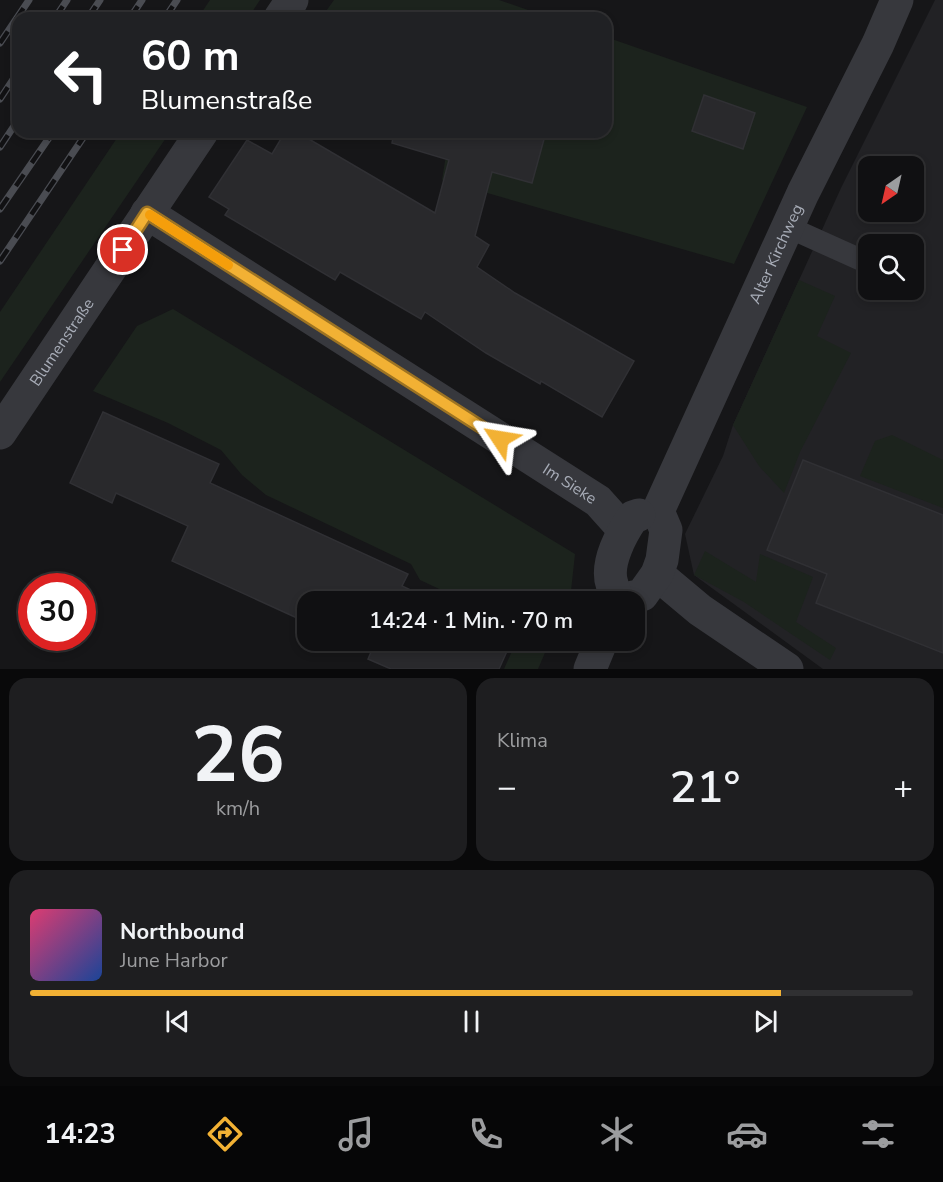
<!DOCTYPE html>
<html lang="de">
<meta charset="utf-8">
<style>
body{margin:0;font-family:"Nunito Sans",sans-serif;background:#1e1e20;color:#f1f3f6;height:100vh;display:flex;flex-direction:column;font-size:22px;white-space:nowrap}
*{box-sizing:border-box;margin:0}
p{font-size:20px;color:#9c9d9f}
.icon{flex:none;width:33px;height:33px;fill:none;stroke:currentColor;stroke-width:2;stroke-linecap:round;stroke-linejoin:round}
.map{position:relative;height:669px;overflow:hidden}
.details{display:flex;flex-direction:column;gap:9px;padding:9px;background:#09090a;flex:1}
.details>*{flex:none}
.banner{position:absolute;left:12px;top:12px;width:600px;height:126px;border-radius:18px;box-shadow:0 3px 9px #0003,0 0 0 2px #303032;background:#202124;color:#fff;overflow:hidden}
.needle{width:39px;rotate:214deg}
.buttons{position:absolute;left:858px;top:156px;display:grid;gap:12px}
.buttons a{display:grid;place-items:center;width:66px;height:66px;border-radius:12px;background:#101012;box-shadow:0 3px 9px #0003,0 0 0 2px #303032;font-size:30px}
.speed{position:absolute;left:18px;top:573px;display:flex;gap:12px;font-size:30px;font-weight:700;text-align:center}
.speed>*{display:grid;place-content:center;width:78px;height:78px;border-radius:50%;background:#101012;box-shadow:0 3px 9px #0003,0 0 0 2px #303032;line-height:1}
.speed .limit{border:9px solid #d22;background:#fff;color:#111}
.pin{position:absolute;display:grid;place-items:center;width:51px;height:51px;color:#fff;margin:-26px;border:3px solid #fff;border-radius:50%;box-shadow:0 2px 6px #0007}
.me{position:absolute;width:66px;margin:-33px;rotate:303deg;stroke-linejoin:round;filter:drop-shadow(0 0 4px #0008)}
.turn{display:flex;align-items:center;gap:21px;height:126px;padding:0 30px;font-size:27px}
.turn .icon{width:78px;height:78px;stroke-width:2.5}
.turn b{display:block;font-size:42px;line-height:51px}
.big{font-size:45px;font-weight:600;line-height:1.1}
.details .widget{flex:1;display:flex;flex-direction:column;justify-content:center;gap:9px;min-width:0;padding:0 21px;border-radius:18px;background:#1e1e20}
.details .dial{align-items:center;gap:0}
.dial b{font-size:78px;line-height:1}
.song{display:flex;align-items:center;gap:18px}
.cover{width:72px;height:72px;border-radius:9px;background:linear-gradient(135deg,hsl(340 70% 55%),hsl(220 70% 35%))}
.played{height:6px;border-radius:3px;background:linear-gradient(90deg,#f2b134 85%,#303032 85%)}
.keys{display:flex;justify-content:space-around;direction:ltr}
.heat{display:flex;justify-content:space-between;align-items:center;font-size:33px;direction:ltr}
.details .tiles{flex:1;display:grid;gap:9px;grid-template-columns:1fr 1fr}
.widget:last-child{grid-column:span 2}
.trip{position:absolute;left:297px;top:591px;width:348px;height:60px;border-radius:18px;background:#101012;box-shadow:0 3px 9px #0003,0 0 0 2px #303032;font-weight:600;line-height:60px;text-align:center}
.tabs{display:flex;height:96px;justify-content:space-around;align-items:center;background:#060607;color:#9c9d9f}
.tabs .icon{width:42px;height:42px}
.tabs .on{color:#f2b134}
.tabs b{font-size:27px;color:#f1f3f6}
.map>svg:first-child{display:block}
.built{fill:#222225;fill-rule:evenodd}
.green{fill:#1c231d}
.building{fill:#29292c;stroke:#303034;stroke-width:1.5}
.lines{fill:none;stroke-linecap:round;stroke-linejoin:round}
.lane{stroke:#37383d;stroke-width:22}
.street{stroke:#37383d;stroke-width:33}
.rail-casing{stroke:#4a4c52;stroke-width:7}
.rail{stroke:#111113;stroke-width:4.5;stroke-dasharray:14;stroke-linecap:butt}
.route-casing{stroke:#9d7322;stroke-width:15}
.route{stroke:#f2b134;stroke-width:10}
.slow{stroke:#f59e0b;stroke-width:10}
.labels{text-anchor:middle;stroke-width:6;stroke-linejoin:round;paint-order:stroke}
.street-label{font-size:16px;fill:#a8adb8;stroke:#111113}
</style>
<div class="map">
<svg width="943" height="669" viewBox="0 0 943 669">
<rect width="100%" height="100%" fill="#161618"/>
<path class="built" d="M 935,0 L 943,0 L 943,669 L 823,669 L 694,575 L 685,534 L 723,456 L 733,425 L 841,188 ZM 868,166 L 914,166 L 914,212 L 868,212 ZM 868,244 L 914,244 L 914,290 L 868,290 Z"/>
<path class="green" d="M 210,0 L 260,0 L 248,18 L 198,18 Z
M 334,0 L 499,0 L 551,18 L 321,18 Z
M 606,37 L 807,107 L 734,264 L 442,180 L 446,155 L 396,132 L 606,132 Z
M 121,132 L 170,132 L 0,382 L 0,312 Z
M 799,280 L 835,296 L 817,336 L 851,353 L 800,452 L 784,493 L 759,466 L 733,425 Z
M 173,309 L 575,554 L 571,591 L 567,601 L 465,601 L 420,580 L 411,564 L 266,495 L 242,475 L 221,450 L 168,423 L 93,391 L 137,326 Z
M 892,435 L 943,460 L 943,508 L 860,476 L 875,441 Z
M 705,551 L 756,582 L 760,554 L 813,577 L 796,622 L 836,648 L 830,660 L 744,602 L 694,575 Z
M 517,640 L 550,641 L 538,669 L 504,669 Z"/>
<path class="building" d="M 704,95 L 755,113 L 743,149 L 692,131 Z
M 285,132 L 297,132 L 435,213 L 449,160 L 392,143 L 394,132 L 546,132 L 532,183 L 492,172 L 475,236 L 489,245 L 477,267 L 515,293 L 634,361 L 602,417 L 541,381 L 540,384 L 486,353 L 425,312 L 421,319 L 340,272 L 335,280 L 225,215 L 229,209 L 209,197 L 247,140 L 272,154 Z
M 103,412 L 219,464 L 210,483 L 408,574 L 402,586 L 436,602 L 308,602 L 308,623 L 172,561 L 188,526 L 116,493 L 112,503 L 70,483 Z
M 803,460 L 943,515 L 943,653 L 816,603 L 827,574 L 767,550 Z
M 346,640 L 512,640 L 499,669 L 391,669 L 368,659 L 371,652 Z"/>
<g class="lines">
<path class="lane" d="M 788,227 L 868,263"/>
<g class="street">
<path d="M 280,18 L 292,0"/>
<path id="s1" d="M 147,213 L 598,501 L 624,530"/>
<path id="s2" d="M 0,433 L 202,132"/>
<path d="M 657,574 L 700,610 L 787,669"/>
<path id="s3" d="M 619,600 L 642,595 L 657,574 L 662,560 L 666,530 L 658,511 L 803,193 L 878,44 L 897,0"/>
<path d="M 618,602 C 617,595 613,590 612,584 C 605,563 622,533 633,517 L 639,515"/>
<path d="M 590,669 L 602,640"/>
</g>
<g class="rail-casing">
<path id="rail" d="M 55,18 L 67,0
M 88,18 L 100,0
M 130,18 L 142,0
M 165,18 L 177,0
M 0,43 L 29,0
M 0,99 L 18,72
M 0,147 L 18,120
M 0,209 L 53,132
M 0,261 L 87,132"/>
</g>
<use href="#rail" class="rail"/>
</g>
<g class="lines">
<g class="route-casing">
<path id="route" d="M 123,250 L 147,213 L 500,439"/>
</g>
<use href="#route" class="route"/>
<path class="slow" d="M 150,215 L 228,265"/>
</g>
<g class="labels">
<g class="street-label">
<text dy="6" stroke="none"><textPath href="#s3" startOffset="398">Alter Kirchweg</textPath></text>
<text dy="6" stroke="none"><textPath href="#s2" startOffset="110">Blumenstraße</textPath></text>
<text dy="6" stroke="none"><textPath href="#s1" startOffset="502">Im Sieke</textPath></text>
</g>
</g>
</svg>
<div class="buttons">
<a><svg class="needle" viewBox="-14 -14 28 28"><path d="M0-13l5 13h-10z" fill="#e53935"/><path d="M0 13l5-13h-10z" fill="#9c9d9f"/></svg></a>
<a><svg class="icon" aria-label="search" viewBox="0 0 24 24"><circle cx="10" cy="10" r="6"/><path d="M15 15l6 6"/></svg></a>
</div>
<div class="speed"><div class="limit">30</div></div>
<div class="pin" style="left:123px;top:250px;background:#d93025"><svg class="icon" aria-label="arrive" viewBox="0 0 24 24"><path d="M6 21V4h12l-3 4 3 4H6"/></svg></div>
<svg class="me" style="left:500px;top:439px" viewBox="-20 -20 40 40"><path d="M0-17L14 15 0 8-14 15z" fill="#f2b134" stroke="#fff" stroke-width="4"/></svg>
<div class="trip">14:24 · 1 Min. · 70 m</div>
<div class="banner">
<div class="turn"><svg class="icon" aria-label="left" viewBox="0 0 24 24"><path d="M17 20v-9H6M10 6l-5 5 5 5"/></svg><div><b>60 m</b>Blumenstraße</div></div>
</div>
</div>
<section class="details">
<div class="tiles">
<div class="widget dial"><b>26</b><p>km/h</p></div>
<div class="widget"><p>Klima</p>
<div class="heat"><a>−</a><b class="big">21°</b><a>+</a></div>
</div>
<div class="widget">
<div class="song"><i class="cover"></i><div><b>Northbound</b><p>June Harbor</p></div></div>
<div class="played"></div>
<div class="keys"><svg class="icon" aria-label="previous" viewBox="0 0 24 24"><path d="M18 5L8 12l10 7zM5 5v14"/></svg><svg class="icon" aria-label="pause" viewBox="0 0 24 24"><path d="M8 5v14M16 5v14"/></svg><svg class="icon" aria-label="next" viewBox="0 0 24 24"><path d="M6 5l10 7-10 7zM19 5v14"/></svg></div>
</div>
</div>
</section>
<nav class="tabs">
<b>14:23</b>
<svg class="icon on" aria-label="directions" viewBox="0 0 24 24"><path d="M12 3l9 9-9 9-9-9zM9 14v-3h6M13 9l2 2-2 2"/></svg>
<svg class="icon" aria-label="music" viewBox="0 0 24 24"><path d="M9 18V5l10-2v13"/><circle cx="6" cy="18" r="3"/><circle cx="16" cy="16" r="3"/></svg>
<svg class="icon" aria-label="phone" viewBox="0 0 24 24"><path d="M5 4h4l2 5-3 2q2 4 5 5l2-3 5 2v4C11 20 4 13 5 4z"/></svg>
<svg class="icon" aria-label="climate" viewBox="0 0 24 24"><path d="M12 3v18M4 7l16 10M4 17L20 7"/></svg>
<svg class="icon" aria-label="car" viewBox="0 0 24 24"><path d="M5 17H2v-5l4-1 3-4h7l3 4 3 1v5h-3M9 17h6M6 11h13"/><circle cx="7" cy="17" r="2"/><circle cx="17" cy="17" r="2"/></svg>
<svg class="icon" aria-label="filters" viewBox="0 0 24 24"><path d="M4 7h16M4 17h16"/><circle cx="9" cy="7" r="2"/><circle cx="15" cy="17" r="2"/></svg>
</nav>
